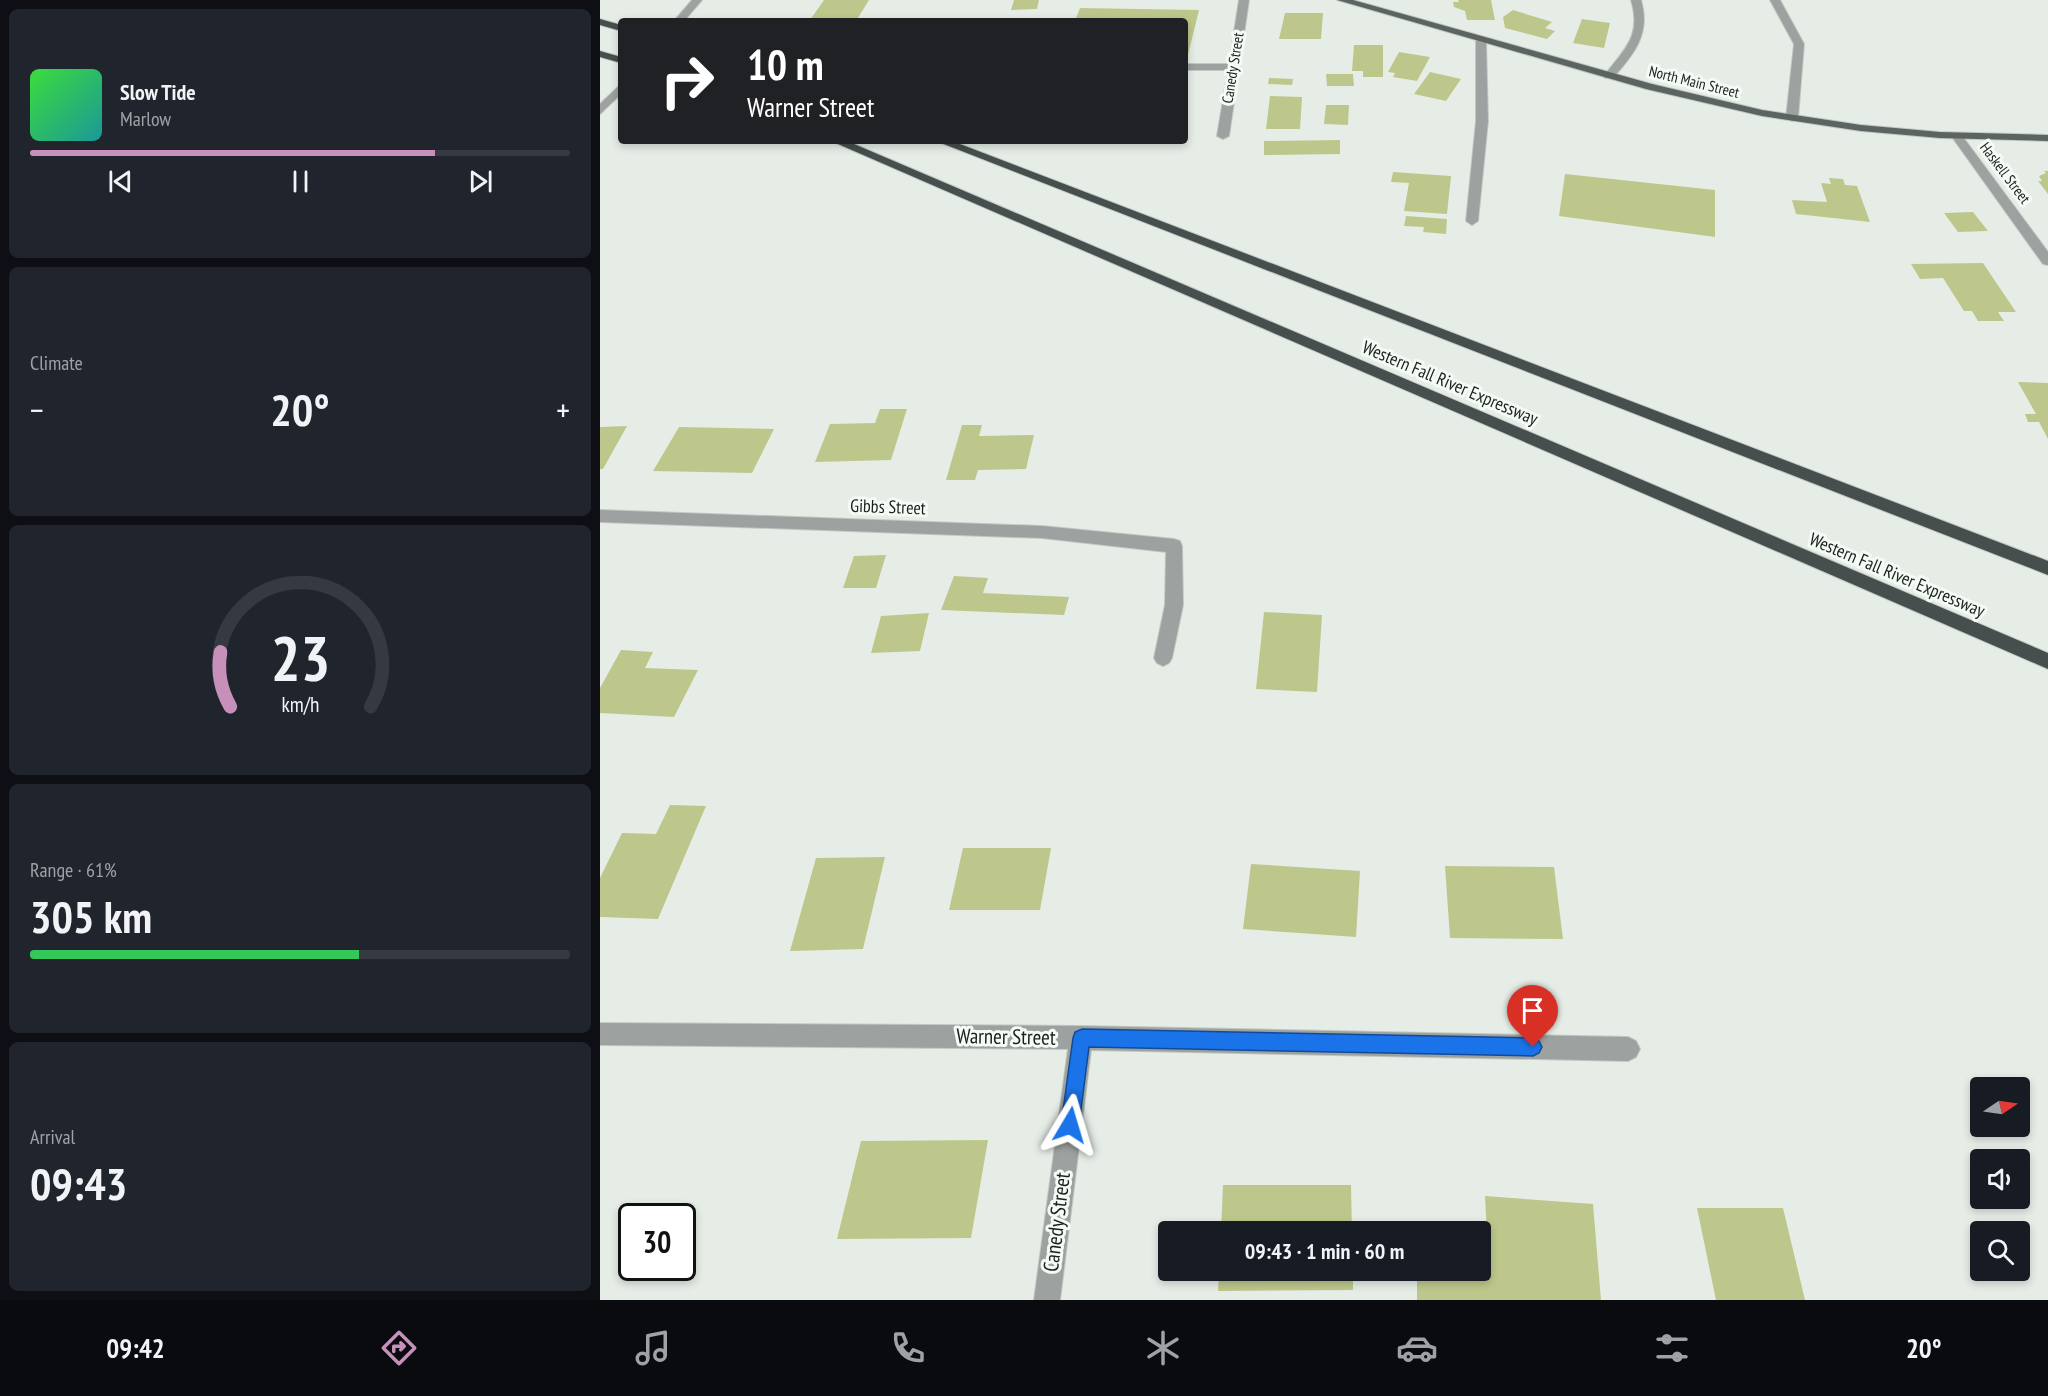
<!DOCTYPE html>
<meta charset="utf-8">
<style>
body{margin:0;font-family:"PT Sans Narrow",sans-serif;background:#20242c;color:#f1f3f6;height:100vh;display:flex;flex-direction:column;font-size:22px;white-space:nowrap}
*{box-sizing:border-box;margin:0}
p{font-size:20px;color:#9ea1a6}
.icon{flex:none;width:33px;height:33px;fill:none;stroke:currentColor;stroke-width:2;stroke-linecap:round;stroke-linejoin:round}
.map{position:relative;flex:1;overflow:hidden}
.side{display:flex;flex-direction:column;gap:9px;padding:9px;background:#0d0f14;width:600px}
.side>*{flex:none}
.banner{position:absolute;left:18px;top:18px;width:570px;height:126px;border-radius:6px;box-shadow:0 3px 9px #0003;background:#202124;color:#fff;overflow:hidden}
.needle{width:39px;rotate:77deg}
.fabs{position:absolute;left:1370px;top:1077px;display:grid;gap:12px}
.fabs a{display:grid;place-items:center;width:60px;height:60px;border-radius:6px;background:#171b24;box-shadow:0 3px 9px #0003;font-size:30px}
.speed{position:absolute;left:18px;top:1203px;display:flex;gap:12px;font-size:30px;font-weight:700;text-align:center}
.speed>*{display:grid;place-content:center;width:78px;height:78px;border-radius:50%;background:#171b24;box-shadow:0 3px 9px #0003;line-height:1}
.speed .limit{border:3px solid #111;border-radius:9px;background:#fff;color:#111}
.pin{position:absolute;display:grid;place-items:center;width:51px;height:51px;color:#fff;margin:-62px -26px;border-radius:50% 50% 50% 0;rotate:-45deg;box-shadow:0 0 6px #0007}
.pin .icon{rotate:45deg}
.me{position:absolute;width:66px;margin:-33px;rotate:7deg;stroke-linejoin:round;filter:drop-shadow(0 0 4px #0008)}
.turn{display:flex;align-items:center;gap:21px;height:126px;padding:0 30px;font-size:27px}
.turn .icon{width:78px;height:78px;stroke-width:2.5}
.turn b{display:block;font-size:42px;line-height:51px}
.big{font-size:45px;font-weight:700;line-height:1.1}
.side .tile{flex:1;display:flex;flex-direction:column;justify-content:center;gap:9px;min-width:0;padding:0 21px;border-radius:9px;background:#20242c}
.side .dial{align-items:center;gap:0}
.dial svg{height:156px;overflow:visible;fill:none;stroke:#363941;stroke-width:7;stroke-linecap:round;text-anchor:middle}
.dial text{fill:#f1f3f6;stroke:none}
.song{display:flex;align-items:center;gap:18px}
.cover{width:72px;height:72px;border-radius:9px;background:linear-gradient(135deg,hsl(120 70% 55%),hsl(180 70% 35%))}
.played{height:6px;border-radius:3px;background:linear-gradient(90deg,#c790ba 75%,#363941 75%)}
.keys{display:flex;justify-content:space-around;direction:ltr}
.heat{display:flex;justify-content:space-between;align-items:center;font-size:33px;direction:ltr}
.charge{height:9px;border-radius:4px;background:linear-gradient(90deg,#34c759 61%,#363941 0)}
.trip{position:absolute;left:558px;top:1221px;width:333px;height:60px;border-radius:6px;background:#171b24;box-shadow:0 3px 9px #0003;font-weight:700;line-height:60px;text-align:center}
.menu{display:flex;height:96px;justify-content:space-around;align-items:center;background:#090b0e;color:#9ea1a6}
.menu .icon{width:42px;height:42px}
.menu .selected{color:#c790ba}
.menu b{font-size:27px;color:#f1f3f6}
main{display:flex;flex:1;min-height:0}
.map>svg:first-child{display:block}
.building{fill:#bec78b}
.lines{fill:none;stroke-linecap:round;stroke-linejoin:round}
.minor-casing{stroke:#c2c8c3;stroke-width:2}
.major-casing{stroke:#c2c8c3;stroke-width:2}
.highway-casing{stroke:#c2c8c3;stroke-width:2}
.minor{fill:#9da1a0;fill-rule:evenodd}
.major{fill:#5c6462;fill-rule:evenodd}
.highway{fill:#464f4d;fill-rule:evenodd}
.route{fill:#1a73e8;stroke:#114b97;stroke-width:1.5}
.labels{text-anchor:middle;stroke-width:6;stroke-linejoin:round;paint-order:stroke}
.far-street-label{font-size:15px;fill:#1c1f1d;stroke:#f3fbf4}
.street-label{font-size:18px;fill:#1c1f1d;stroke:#f3fbf4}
.near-street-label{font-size:21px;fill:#1c1f1d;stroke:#f3fbf4}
</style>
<main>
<section class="side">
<div class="tile">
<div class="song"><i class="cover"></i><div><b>Slow Tide</b><p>Marlow</p></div></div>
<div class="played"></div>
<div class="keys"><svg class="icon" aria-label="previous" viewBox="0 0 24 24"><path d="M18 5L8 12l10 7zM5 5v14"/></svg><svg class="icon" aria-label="pause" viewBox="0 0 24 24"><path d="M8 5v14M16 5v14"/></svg><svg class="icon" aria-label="next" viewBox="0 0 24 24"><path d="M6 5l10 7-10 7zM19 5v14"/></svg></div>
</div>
<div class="tile"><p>Climate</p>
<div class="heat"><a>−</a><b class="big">20°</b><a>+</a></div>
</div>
<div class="tile dial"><svg viewBox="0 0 100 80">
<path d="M14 69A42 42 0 1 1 86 69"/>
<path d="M14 69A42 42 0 0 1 9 41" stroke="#c790ba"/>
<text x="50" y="56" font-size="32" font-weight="700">23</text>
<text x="50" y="72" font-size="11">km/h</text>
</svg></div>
<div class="tile"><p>Range · 61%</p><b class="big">305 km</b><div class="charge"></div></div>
<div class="tile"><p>Arrival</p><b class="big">09:43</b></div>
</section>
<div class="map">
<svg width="1448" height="1300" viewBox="0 0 1448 1300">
<rect width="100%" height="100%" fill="#e6ede7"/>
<path class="building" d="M 224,0 L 269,0 L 256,21 L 210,20 Z
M 414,0 L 439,0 L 437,9 L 411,10 Z
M 858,0 L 891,0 L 895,20 L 867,20 L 865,11 L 854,7 L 853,2 L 859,2 Z
M 480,8 L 599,10 L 588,55 L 585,55 L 585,21 L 475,21 Z
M 913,10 L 952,22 L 945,28 L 955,31 L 947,39 L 905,28 L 903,17 Z
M 685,13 L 723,13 L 721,39 L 679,39 Z
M 982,19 L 1010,23 L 1004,48 L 973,43 Z
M 754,45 L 783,45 L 783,77 L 763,77 L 763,71 L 752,71 Z
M 799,52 L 830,57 L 817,81 L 793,77 L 795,73 L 788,72 Z
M 830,72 L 861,79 L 846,101 L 814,94 Z
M 726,74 L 753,74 L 754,86 L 727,86 Z
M 669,78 L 693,79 L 692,85 L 668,84 Z
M 670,96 L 702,97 L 700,129 L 666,129 Z
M 726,105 L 749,105 L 748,125 L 724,124 Z
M 740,140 L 740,154 L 664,155 L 664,141 Z
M 1444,171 L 1448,171 L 1448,194 L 1438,181 L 1442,181 L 1439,176 L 1446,173 Z
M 793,172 L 851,176 L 847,214 L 804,211 L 809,183 L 791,182 Z
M 965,174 L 1115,190 L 1115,237 L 959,216 Z
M 1229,178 L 1243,179 L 1245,185 L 1257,186 L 1270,222 L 1196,214 L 1192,200 L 1227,202 L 1221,183 L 1231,184 Z
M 1373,212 L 1388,231 L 1358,232 L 1344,213 Z
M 806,216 L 847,219 L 846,234 L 823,232 L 824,227 L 804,226 Z
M 1383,263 L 1416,312 L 1398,312 L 1404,321 L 1378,321 L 1372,311 L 1364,311 L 1343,278 L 1320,279 L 1311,264 Z
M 1418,382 L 1448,383 L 1448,439 L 1439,422 L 1428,422 L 1425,414 L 1436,414 Z
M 280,409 L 307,409 L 291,460 L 215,462 L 230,424 L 275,423 Z
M 362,425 L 382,425 L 379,436 L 434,435 L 426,469 L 378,470 L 375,480 L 346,480 Z
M 27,426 L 3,469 L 0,469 L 0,427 Z
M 79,427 L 174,429 L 152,473 L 53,471 Z
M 286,555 L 276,588 L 243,588 L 254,556 Z
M 354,576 L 388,578 L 383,593 L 469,597 L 464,615 L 341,610 Z
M 664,612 L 722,615 L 717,692 L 656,689 Z
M 329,613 L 320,651 L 271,653 L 281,616 Z
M 21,650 L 53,652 L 45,668 L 98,670 L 74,717 L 0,713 L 0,688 Z
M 70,805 L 106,806 L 58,919 L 0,917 L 0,878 L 22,833 L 56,834 Z
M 363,848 L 451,848 L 440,910 L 349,910 Z
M 285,857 L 263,949 L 190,951 L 216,858 Z
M 651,864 L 760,871 L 756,937 L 643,929 Z
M 845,866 L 954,867 L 963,939 L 850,938 Z
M 388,1140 L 371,1238 L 237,1239 L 261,1141 Z
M 623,1185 L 751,1185 L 752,1232 L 621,1232 Z
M 885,1196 L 993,1204 L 1001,1300 L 817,1300 L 817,1270 L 880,1270 L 880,1234 L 887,1234 Z
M 1097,1208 L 1183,1208 L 1205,1300 L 1116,1300 Z
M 619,1270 L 753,1270 L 753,1290 L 618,1291 Z"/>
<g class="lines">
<g class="minor-casing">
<path id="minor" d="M 92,0 L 102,0 L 84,21 L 74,21 Z
M 639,0 L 649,0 L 629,136 L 623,139 L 617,136 L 628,70 L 585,70 L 585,64 L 629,64 Z
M 1031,0 L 1041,0 C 1051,34 1034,54 1013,78 L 1005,78 L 1004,76 C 1024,49 1042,37 1031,0 Z
M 1170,0 L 1180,0 L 1204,44 L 1198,118 L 1192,121 L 1186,118 L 1194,44 Z
M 881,38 L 886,41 L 888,121 L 878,221 L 872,225 L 866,221 L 876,121 L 876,41 Z
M 21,84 L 21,94 L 0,114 L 0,104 Z
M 1352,133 L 1360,133 L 1448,252 L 1448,265 L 1443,264 L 1352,137 Z
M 0,510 L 442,526 L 574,539 L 580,541 L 582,546 L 583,605 L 572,658 L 569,663 L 563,666 L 557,663 L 554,658 L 565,605 L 566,552 L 442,538 L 0,522 Z
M 0,1023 L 481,1026 L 1028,1037 L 1036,1041 L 1040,1049 L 1036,1057 L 1028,1061 L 491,1050 L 460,1300 L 434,1300 L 468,1049 L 0,1045 Z"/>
</g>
<g class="major-casing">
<path id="major" d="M 737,0 L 753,0 L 1052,84 L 1162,110 L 1261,125 L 1340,132 L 1448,135 L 1448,141 L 1340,138 L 1261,131 L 1162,116 L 1046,89 Z"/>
</g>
<g class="highway-casing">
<path id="highway" d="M 0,19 L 21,25 L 21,31 L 0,25 Z
M 0,51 L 21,57 L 21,63 L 0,57 Z
M 231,141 L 247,141 L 1448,653 L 1448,669 Z
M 336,141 L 352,141 L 1448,561 L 1448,575 Z"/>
</g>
<use href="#minor" class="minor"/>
<use href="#major" class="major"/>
<use href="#highway" class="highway"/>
</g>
<path class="route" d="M 482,1029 L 933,1038 L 939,1041 L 942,1047 L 939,1053 L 933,1056 L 489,1047 L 479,1125 L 476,1132 L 470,1134 L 463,1132 L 461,1125 L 473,1038 L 475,1032 Z"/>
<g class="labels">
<g class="far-street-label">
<text transform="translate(633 68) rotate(-81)" y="5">Canedy Street</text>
<text transform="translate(1094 82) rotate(14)" y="5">North Main Street</text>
<text transform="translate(1405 173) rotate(53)" y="5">Haskell Street</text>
</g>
<g class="street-label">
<text transform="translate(850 383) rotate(23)" y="6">Western Fall River Expressway</text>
<text transform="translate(288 507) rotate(2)" y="6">Gibbs Street</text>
<text transform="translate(1297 575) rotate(23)" y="6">Western Fall River Expressway</text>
</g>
<g class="near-street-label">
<text transform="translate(406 1037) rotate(1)" y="7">Warner Street</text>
<text transform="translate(457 1222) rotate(-83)" y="7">Canedy Street</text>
</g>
</g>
</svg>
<div class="fabs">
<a><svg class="needle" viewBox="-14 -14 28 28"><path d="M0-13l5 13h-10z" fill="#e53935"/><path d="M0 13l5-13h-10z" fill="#9ea1a6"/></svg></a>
<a><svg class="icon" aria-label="sound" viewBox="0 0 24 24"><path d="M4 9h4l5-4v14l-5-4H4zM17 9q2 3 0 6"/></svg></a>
<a><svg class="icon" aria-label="search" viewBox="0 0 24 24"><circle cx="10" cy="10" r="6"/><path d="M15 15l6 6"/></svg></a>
</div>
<div class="speed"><div class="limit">30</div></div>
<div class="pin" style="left:933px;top:1047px;background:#d93025"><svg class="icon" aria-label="arrive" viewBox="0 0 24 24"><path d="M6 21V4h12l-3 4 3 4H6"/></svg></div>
<svg class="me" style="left:470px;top:1125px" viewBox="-20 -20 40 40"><path d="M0-17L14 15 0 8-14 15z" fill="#1a73e8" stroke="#fff" stroke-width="4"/></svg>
<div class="trip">09:43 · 1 min · 60 m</div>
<div class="banner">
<div class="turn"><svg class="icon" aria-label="right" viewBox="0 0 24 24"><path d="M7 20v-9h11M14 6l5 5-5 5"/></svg><div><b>10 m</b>Warner Street</div></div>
</div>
</div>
</main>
<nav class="menu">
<b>09:42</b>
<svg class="icon selected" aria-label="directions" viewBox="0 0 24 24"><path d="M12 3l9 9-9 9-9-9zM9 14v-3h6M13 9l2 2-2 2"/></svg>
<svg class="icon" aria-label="music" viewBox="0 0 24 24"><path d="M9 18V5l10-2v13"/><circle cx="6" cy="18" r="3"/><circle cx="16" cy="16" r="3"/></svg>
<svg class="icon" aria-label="phone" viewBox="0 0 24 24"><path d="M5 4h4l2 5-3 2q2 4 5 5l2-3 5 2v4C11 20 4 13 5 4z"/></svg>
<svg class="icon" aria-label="climate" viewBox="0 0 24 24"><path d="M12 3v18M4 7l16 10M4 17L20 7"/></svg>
<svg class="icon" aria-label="car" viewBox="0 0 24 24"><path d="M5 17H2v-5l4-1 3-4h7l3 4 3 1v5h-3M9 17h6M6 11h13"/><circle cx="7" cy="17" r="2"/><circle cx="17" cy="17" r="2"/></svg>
<svg class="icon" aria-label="filters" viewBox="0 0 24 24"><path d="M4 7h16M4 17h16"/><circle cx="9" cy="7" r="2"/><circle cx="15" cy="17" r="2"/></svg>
<b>20°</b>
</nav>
